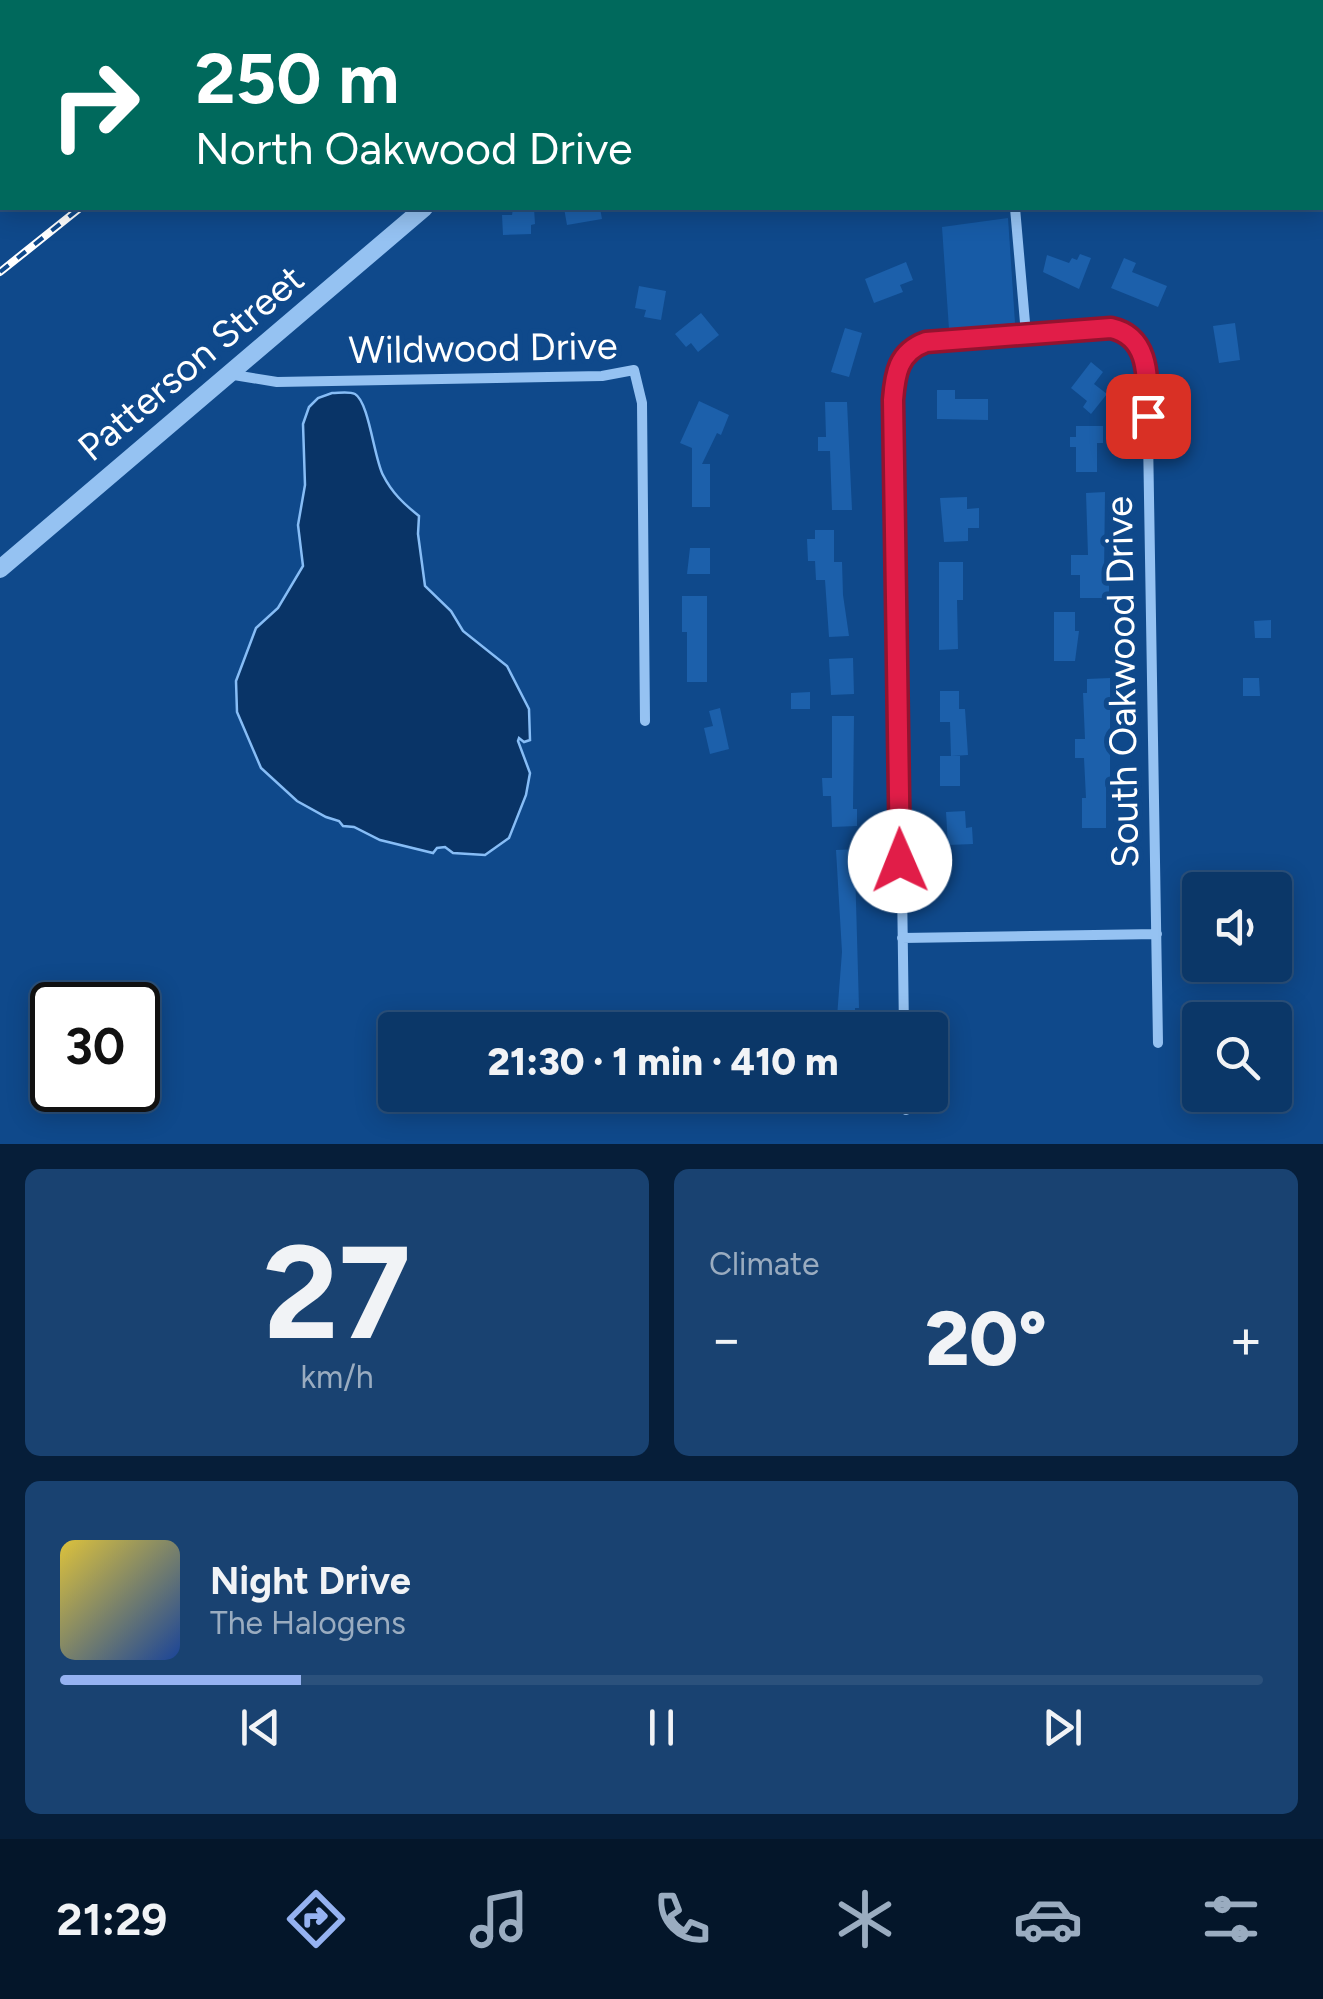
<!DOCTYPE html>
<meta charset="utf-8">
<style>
body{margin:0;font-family:Figtree,sans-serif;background:#194271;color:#f1f3f6;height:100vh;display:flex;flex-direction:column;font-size:38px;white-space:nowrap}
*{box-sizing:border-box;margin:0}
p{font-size:32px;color:#9aacc0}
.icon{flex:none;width:55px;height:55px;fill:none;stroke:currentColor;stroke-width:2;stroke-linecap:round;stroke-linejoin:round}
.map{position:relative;height:1144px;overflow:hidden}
.details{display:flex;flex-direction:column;gap:25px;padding:25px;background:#061e39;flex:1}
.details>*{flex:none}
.top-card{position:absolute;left:0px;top:0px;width:1325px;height:210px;box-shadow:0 5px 25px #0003,0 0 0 2px #2b517c;background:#00695c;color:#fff;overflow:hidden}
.buttons{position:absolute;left:1182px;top:872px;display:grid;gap:20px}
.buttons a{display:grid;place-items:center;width:110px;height:110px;border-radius:10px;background:#0b3768;box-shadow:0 5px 25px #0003,0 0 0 2px #2b517c;font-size:50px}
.speed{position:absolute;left:30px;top:982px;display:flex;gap:20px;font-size:50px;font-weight:700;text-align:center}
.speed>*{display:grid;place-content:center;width:130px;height:130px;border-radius:50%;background:#0b3768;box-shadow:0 5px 25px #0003,0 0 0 2px #2b517c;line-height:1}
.speed .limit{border:5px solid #111;border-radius:15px;background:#fff;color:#111}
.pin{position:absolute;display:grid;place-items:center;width:85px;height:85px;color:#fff;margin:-42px;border-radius:20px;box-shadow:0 5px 15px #0006}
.me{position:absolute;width:110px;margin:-55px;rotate:359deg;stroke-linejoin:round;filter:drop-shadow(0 0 8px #0008)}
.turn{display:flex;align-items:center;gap:35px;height:210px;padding:0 30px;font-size:45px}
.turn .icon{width:130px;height:130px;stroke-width:2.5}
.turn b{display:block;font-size:70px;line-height:85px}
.big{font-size:75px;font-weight:800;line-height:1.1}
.details .widget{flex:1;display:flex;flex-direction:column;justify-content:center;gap:15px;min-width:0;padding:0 35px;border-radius:15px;background:#194271}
.details .dial{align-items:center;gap:0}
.dial b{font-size:130px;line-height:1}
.song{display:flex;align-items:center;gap:30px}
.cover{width:120px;height:120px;border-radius:15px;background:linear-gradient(135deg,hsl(50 70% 55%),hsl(220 70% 35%))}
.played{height:10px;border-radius:5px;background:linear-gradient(90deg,#95b2f1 20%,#2b517c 20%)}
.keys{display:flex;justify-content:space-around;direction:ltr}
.heat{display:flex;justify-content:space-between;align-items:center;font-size:55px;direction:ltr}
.details .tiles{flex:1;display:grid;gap:25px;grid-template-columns:1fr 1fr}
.widget:last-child{grid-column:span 2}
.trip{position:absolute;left:378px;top:1012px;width:570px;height:100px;border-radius:10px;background:#0b3768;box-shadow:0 5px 25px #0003,0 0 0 2px #2b517c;font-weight:800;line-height:100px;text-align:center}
.dock{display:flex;height:160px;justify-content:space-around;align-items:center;background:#04162a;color:#9aacc0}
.dock .icon{width:70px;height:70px}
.dock .on{color:#95b2f1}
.dock b{font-size:45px;color:#f1f3f6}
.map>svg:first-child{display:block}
.green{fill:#175ba6}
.water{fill:#093467;stroke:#87bdf6;stroke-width:2.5}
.building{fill:#1c60ab}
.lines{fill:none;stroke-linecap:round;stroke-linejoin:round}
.minor{stroke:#95c2f2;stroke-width:10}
.tertiary{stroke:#95c2f2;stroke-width:18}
.rail-casing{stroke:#fff;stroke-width:8}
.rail{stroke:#0f498b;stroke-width:4;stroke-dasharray:11;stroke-linecap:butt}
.route-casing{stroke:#92132f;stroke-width:25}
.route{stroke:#e11d48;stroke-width:18}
.labels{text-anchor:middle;stroke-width:10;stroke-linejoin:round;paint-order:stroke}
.street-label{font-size:38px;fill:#fff;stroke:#0f498b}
</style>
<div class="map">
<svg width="1323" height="1144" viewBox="0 0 1323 1144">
<rect width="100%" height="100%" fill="#0f498b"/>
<path class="green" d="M 1008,218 L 1015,323 L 949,329 L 942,227 Z"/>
<path class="water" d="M 332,393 C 339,393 349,391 355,394 C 369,402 374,458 383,475 C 392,493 404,504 419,516 L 418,534 L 425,586 L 451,611 L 463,631 L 507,666 L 529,709 L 530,740 L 524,742 L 519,738 L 518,741 L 530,773 L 526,795 L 509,838 L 485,855 L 453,853 L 445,847 L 437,848 L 433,853 L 380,840 L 354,827 L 343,826 L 339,821 L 326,817 L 297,801 L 261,768 L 237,712 L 236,681 L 256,628 L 278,608 L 303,566 L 298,525 L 305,485 L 303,424 L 309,407 L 318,398 Z"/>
<path class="building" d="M 534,208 L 535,224 L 531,225 L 531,234 L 503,235 L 502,215 L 512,215 L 513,209 Z
M 564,208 L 600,208 L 602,219 L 567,225 Z
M 1080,254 L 1091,258 L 1079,289 L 1043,272 L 1047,255 L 1069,263 L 1072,258 L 1077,260 Z
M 1124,258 L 1136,263 L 1132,272 L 1167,286 L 1158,307 L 1111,288 Z
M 906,262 L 913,280 L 900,285 L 903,292 L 874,303 L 865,279 Z
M 639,286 L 666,291 L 661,320 L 644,317 L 646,310 L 635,308 Z
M 701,313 L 719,335 L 698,352 L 691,343 L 686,347 L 675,334 Z
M 1235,323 L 1240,360 L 1219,363 L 1213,326 Z
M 845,328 L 862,333 L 849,377 L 831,372 Z
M 1091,362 L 1103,372 L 1094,384 L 1107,394 L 1091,414 L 1083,407 L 1087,401 L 1071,388 Z
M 937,390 L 955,390 L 955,399 L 988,399 L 988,420 L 937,419 Z
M 699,401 L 729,415 L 721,435 L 717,433 L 702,464 L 710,464 L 710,507 L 692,507 L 692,448 L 680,443 Z
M 825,402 L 847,402 L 852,510 L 832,510 L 830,451 L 818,451 L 818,437 L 826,437 Z
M 1076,426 L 1103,426 L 1103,443 L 1097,443 L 1097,472 L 1076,472 L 1076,447 L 1070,447 L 1070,437 L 1076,437 Z
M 1105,492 L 1104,576 L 1109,576 L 1109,598 L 1080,598 L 1080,575 L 1071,575 L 1071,555 L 1088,555 L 1086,493 Z
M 967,497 L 967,509 L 979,508 L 979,528 L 968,528 L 968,541 L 944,542 L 940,498 Z
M 815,530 L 834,530 L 834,562 L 842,562 L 843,595 L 849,636 L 829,637 L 825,580 L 816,580 L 815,561 L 808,561 L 807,539 L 815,539 Z
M 690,548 L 710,548 L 710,574 L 687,574 Z
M 939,562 L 963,562 L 963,600 L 957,600 L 958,649 L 939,650 Z
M 682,596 L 707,596 L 707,682 L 687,682 L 687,632 L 682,632 Z
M 1054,612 L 1075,612 L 1075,631 L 1079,631 L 1075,661 L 1054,661 Z
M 1271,620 L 1271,638 L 1255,638 L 1254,621 Z
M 853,658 L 854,694 L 831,695 L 829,659 Z
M 1110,678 L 1110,782 L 1106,782 L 1106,828 L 1082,828 L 1082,798 L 1086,798 L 1084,758 L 1075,758 L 1075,739 L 1085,739 L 1083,693 L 1087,693 L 1087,679 Z
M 1243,678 L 1259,678 L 1260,696 L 1243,696 Z
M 940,691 L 959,691 L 959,709 L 965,709 L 968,755 L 951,756 L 950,722 L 940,722 Z
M 810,692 L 810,709 L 791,709 L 791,693 Z
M 720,708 L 729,749 L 710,754 L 704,728 L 713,726 L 709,711 Z
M 832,716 L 854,716 L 853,809 L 857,809 L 857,826 L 832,827 L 831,796 L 823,796 L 822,778 L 832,778 Z
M 940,756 L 960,756 L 960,786 L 940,786 Z
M 965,811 L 966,828 L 972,827 L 973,844 L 948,845 L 946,812 Z
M 860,849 L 860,867 L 855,867 L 859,1008 L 855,1008 L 855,1017 L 837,1017 L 842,952 L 836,850 Z"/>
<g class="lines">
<path class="minor" d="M 0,61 L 2,59
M 1322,114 L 1323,116
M 1015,208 L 1026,334
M 228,374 L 277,382 L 602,376 L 634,370 L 642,403 L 645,721
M 902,938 L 1157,934
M 904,1030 L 895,374 C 902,358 908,349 925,342 L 1111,328 C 1135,333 1145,352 1147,376 L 1158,1043
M 905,1095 L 906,1110"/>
<path class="tertiary" d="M 1322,17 L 1323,16
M 0,569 L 424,208"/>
<g class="rail-casing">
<path id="rail" d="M 335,2 L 338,0
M 0,272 L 80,208"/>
</g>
<use href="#rail" class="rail"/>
</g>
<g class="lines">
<g class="route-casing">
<path id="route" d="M 900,861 L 893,400 C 895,374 898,352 926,342 L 1111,328 C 1152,337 1147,382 1148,416"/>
</g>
<use href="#route" class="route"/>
</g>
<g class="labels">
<g class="street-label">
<text transform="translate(483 348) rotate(-1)" y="13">Wildwood Drive</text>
<text transform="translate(191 363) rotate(-40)" y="13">Patterson Street</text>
<text transform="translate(1122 682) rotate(-91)" y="13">South Oakwood Drive</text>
</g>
</g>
</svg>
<div class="buttons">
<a><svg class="icon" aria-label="sound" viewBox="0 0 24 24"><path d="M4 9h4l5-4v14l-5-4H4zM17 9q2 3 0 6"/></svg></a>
<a><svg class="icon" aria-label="search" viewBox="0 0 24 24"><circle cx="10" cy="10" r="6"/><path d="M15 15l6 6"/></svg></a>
</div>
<div class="speed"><div class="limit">30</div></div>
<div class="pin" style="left:1148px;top:416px;background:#d93025"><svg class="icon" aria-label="arrive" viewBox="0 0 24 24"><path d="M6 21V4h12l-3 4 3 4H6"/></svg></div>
<svg class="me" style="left:900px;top:861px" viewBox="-20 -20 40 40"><circle r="19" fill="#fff"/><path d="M0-13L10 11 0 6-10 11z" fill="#e11d48"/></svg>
<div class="trip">21:30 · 1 min · 410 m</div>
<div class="top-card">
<div class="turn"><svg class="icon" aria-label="right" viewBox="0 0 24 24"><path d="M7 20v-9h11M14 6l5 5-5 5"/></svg><div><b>250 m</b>North Oakwood Drive</div></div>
</div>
</div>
<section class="details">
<div class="tiles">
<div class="widget dial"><b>27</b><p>km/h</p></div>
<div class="widget"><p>Climate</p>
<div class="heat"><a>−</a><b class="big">20°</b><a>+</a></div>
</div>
<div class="widget">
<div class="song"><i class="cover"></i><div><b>Night Drive</b><p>The Halogens</p></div></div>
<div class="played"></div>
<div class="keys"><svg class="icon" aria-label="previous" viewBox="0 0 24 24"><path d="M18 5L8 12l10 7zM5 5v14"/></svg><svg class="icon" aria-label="pause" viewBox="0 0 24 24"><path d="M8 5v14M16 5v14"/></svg><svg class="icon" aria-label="next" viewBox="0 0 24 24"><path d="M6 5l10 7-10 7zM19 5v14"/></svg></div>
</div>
</div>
</section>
<nav class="dock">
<b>21:29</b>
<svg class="icon on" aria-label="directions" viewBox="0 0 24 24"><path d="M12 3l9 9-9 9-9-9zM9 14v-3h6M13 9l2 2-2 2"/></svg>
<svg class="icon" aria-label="music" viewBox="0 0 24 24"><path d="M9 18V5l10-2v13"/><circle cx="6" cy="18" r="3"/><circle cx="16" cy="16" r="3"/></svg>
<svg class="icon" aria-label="phone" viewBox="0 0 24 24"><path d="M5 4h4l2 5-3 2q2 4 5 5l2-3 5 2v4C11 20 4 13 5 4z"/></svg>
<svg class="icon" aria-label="climate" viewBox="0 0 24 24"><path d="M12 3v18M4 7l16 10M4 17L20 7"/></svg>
<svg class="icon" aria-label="car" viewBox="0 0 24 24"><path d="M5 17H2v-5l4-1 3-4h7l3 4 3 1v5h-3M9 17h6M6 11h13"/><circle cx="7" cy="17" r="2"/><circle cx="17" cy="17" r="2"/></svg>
<svg class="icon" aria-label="filters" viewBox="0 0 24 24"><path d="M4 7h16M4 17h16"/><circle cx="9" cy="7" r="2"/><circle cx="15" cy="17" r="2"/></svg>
</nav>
